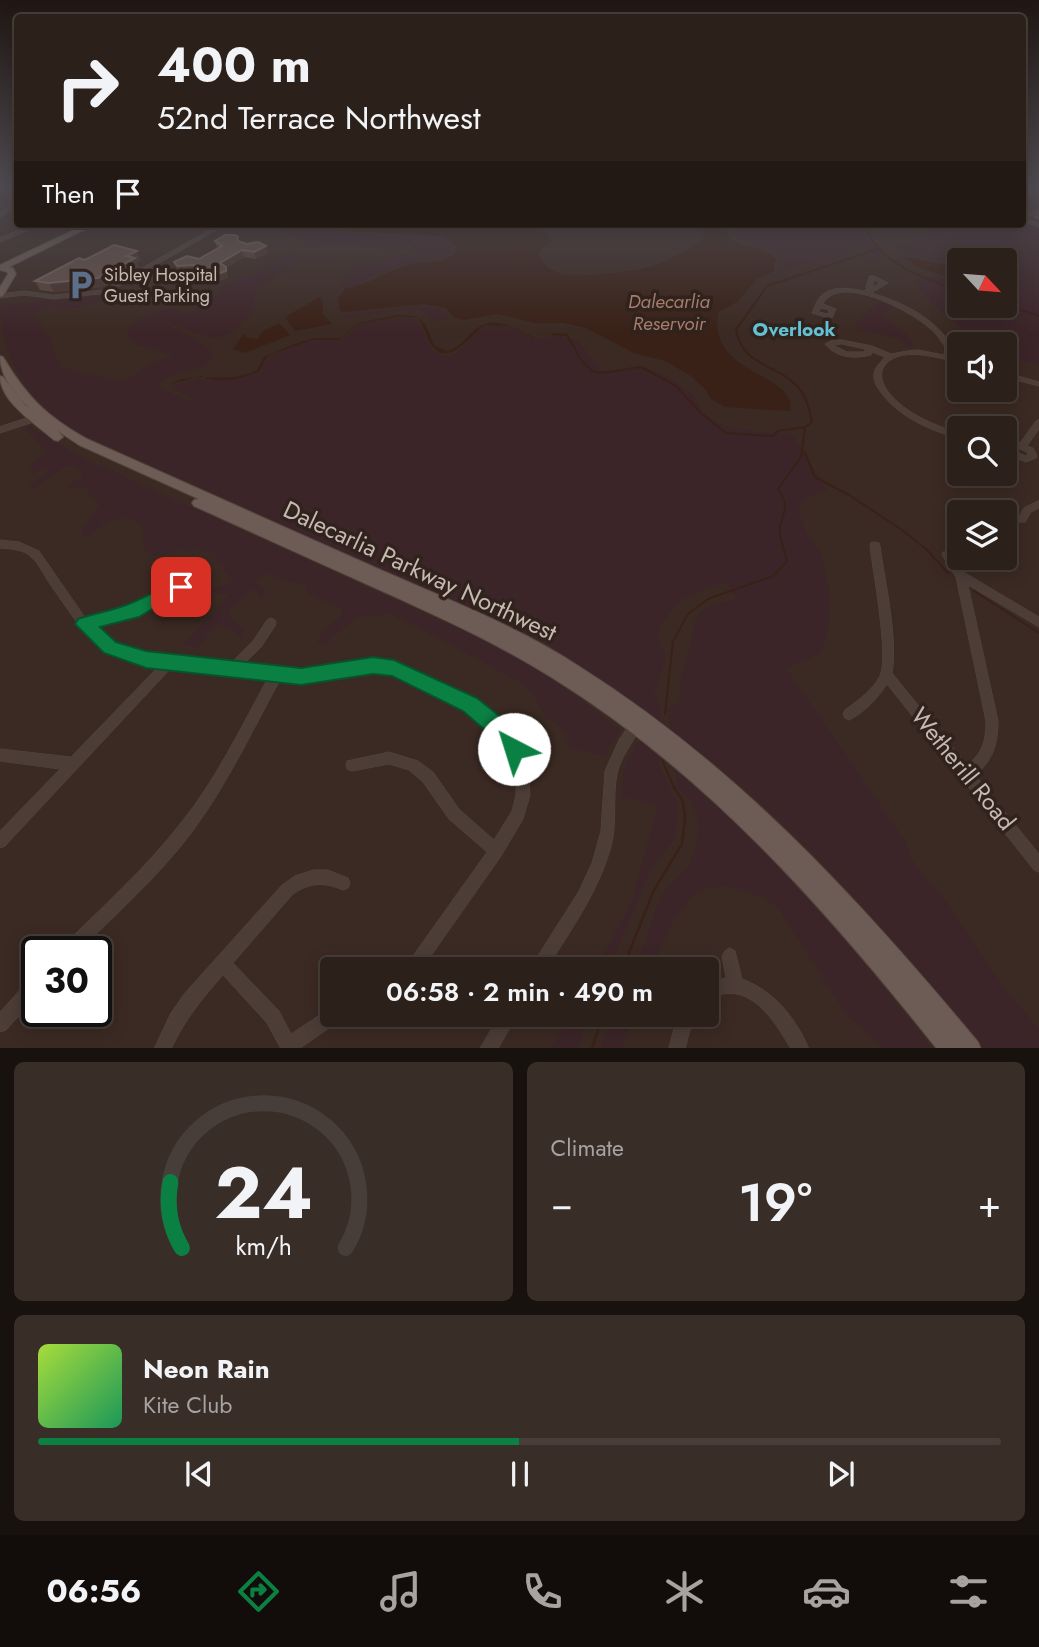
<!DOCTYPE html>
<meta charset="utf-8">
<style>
body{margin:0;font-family:Jost,sans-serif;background:#382d27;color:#f1f3f6;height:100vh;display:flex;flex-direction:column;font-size:26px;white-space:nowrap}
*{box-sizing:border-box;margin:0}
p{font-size:23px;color:#a6a3a2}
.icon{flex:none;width:38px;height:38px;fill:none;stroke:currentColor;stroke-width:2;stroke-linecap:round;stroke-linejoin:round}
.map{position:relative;height:1048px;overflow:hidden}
.sheet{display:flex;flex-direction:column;gap:14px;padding:14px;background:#18120e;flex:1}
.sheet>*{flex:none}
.guide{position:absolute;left:14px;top:14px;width:1012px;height:214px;border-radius:7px;box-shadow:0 4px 18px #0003,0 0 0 2px #483e39;background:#2c201a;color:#f1f3f6;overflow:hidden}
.needle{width:46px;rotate:116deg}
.controls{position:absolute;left:947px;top:248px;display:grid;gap:14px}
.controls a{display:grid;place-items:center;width:70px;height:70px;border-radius:7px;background:#2c201a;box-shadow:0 4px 18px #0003,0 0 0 2px #483e39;font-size:35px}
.speed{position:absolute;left:21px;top:936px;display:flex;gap:14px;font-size:35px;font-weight:700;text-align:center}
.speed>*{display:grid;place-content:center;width:91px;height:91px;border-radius:50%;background:#2c201a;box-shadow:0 4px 18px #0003,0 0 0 2px #483e39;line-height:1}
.speed .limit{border:4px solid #111;border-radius:10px;background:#fff;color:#111}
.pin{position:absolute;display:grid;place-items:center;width:60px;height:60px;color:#fff;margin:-30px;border-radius:14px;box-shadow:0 4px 10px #0006}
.me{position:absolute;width:77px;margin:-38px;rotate:320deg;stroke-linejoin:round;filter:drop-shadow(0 0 5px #0008)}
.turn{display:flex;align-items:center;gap:24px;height:147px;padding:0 28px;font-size:32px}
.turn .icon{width:91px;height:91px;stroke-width:2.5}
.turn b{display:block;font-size:49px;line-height:60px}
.then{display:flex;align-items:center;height:66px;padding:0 28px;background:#0003;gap:14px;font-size:26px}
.big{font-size:52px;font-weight:600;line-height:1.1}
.sheet .card{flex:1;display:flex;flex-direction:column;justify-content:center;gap:10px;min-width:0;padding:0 24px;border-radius:10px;background:#382d27}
.sheet .dial{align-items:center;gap:0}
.dial svg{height:182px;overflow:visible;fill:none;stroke:#483e39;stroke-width:7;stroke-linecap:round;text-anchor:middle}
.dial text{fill:#f1f3f6;stroke:none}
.song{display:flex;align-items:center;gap:21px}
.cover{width:84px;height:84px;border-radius:10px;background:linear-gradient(135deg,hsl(80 70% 55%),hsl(150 70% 35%))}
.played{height:7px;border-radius:4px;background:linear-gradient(90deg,#0b8043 50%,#483e39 50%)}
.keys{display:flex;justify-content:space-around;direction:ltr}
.heat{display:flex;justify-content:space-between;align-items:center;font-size:38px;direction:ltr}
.sheet .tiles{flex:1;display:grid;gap:14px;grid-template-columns:1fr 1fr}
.card:last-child{grid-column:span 2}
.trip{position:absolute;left:320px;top:957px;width:399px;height:70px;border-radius:7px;background:#2c201a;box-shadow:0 4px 18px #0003,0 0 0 2px #483e39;font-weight:600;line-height:70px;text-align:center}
.dock{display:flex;height:112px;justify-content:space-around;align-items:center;background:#120d0a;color:#a6a3a2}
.dock .icon{width:49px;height:49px}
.dock .selected{color:#0b8043}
.dock b{font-size:32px;color:#f1f3f6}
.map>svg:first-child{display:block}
.green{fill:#3c2529}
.water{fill:#392117}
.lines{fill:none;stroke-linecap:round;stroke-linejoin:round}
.stream-far1{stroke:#392117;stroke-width:2}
.stream{stroke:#392117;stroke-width:2.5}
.minor-casing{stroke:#544640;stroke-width:1}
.major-casing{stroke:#544640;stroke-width:2}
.minor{fill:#4c3d37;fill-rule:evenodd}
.major{fill:#6c5c55;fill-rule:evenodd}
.wall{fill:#57443b}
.shaded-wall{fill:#47342c}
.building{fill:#635048;stroke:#736158;stroke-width:2}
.route{fill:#0b8043;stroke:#07532c;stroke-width:2}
.labels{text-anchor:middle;stroke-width:7;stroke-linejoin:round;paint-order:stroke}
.far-poi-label{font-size:18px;fill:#c7b9b2;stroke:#30221c;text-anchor:start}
.far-water-label{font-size:19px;font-style:italic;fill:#a67d6c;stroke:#30221c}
.far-neighbourhood-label{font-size:19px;font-weight:bold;fill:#62c1d2;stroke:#30221c}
.near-street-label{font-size:24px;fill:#c7b9b2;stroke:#30221c}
</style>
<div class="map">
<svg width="1039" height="1049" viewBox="0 0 1039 1049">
<rect width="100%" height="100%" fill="#3b2a23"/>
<path class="green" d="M 1022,223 L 1039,229 L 1039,364 L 1005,357 L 1004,345 L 954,347 L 947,334 L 965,331 L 927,299 L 916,282 L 919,278 L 934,277 L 959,282 L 959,306 L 1004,306 L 1004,261 L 959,261 L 959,265 L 909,255 L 894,244 C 908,242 924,242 932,228 L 926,224 Z
M 273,224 L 324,224 L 324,228 L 335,231 L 416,238 L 405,247 L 397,250 L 353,244 L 307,246 L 305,242 L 283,231 L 286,226 Z
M 744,224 L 862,224 L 868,239 L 884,258 L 857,248 L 830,260 L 783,270 L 780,264 L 781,256 C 768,244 750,247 737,236 L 736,230 Z
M 422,238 L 446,238 L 453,246 L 452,252 L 442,259 L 431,261 L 411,248 Z
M 296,254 L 290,267 L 257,288 L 257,292 L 253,295 L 256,307 C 246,319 228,341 211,338 L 165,321 L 166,324 L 196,339 L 213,353 L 206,366 L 171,376 L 159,382 L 158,387 L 190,402 L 192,399 L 171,386 L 198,379 L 222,381 L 250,376 L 259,371 L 269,358 L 307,342 L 342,341 L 358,325 L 378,320 L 409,317 L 421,324 L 431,349 C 460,373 468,329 489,326 C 505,323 516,333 530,338 C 540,341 548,336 557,336 C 564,337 572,340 579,341 L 595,364 L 604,371 C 621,371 636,366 652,370 C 667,375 683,386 694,397 C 698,402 701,410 706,415 C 726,432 766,433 791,433 L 827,490 L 805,498 L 798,510 L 806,533 L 820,551 L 830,594 L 828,633 L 819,654 L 786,668 L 906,842 C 911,863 926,882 943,896 L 1005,990 L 1039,1029 L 1039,1048 L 984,1048 C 890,935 791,816 670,730 L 668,707 L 678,704 C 682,696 680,692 680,683 C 680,675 687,666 688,657 C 697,614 689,609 737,599 L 726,582 L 683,599 L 674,607 L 660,627 L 657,638 L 666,658 L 654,695 L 659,702 L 662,724 L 575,663 L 519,631 L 74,431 C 31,403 0,361 1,305 L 101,296 L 100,300 C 87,307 70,309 56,309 L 60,305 L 38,311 L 34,315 L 40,320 L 41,329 L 50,337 L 60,367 L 115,381 C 133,381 140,367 155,362 C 160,359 165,361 171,357 L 169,354 L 136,345 L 127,333 C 135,315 155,313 173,308 L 184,313 L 199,312 L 195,307 L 223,293 L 220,288 L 224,285 L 280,264 L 281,258 Z
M 408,254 L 419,261 L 384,271 L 366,278 L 358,285 L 341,287 L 346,276 L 368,272 L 340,272 Z
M 882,302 L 892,307 L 879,314 L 904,332 L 916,347 L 907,348 L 899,339 L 854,328 L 869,310 Z
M 424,306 L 443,309 L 450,317 L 438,322 C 431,318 426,312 419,310 C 397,306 355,323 340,315 Z
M 30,426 L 73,453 L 503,649 L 544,673 L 621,730 L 605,756 L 568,748 L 567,733 L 545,716 L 533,694 L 519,681 L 390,613 L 374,616 L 360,615 L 326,643 L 319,644 L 317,642 L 323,630 L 341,616 L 342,609 L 308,593 L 305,585 C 291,583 278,577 265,574 L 256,581 L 265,590 L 261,600 L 258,592 L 249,590 L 229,611 L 229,617 L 243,629 L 242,638 C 236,636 236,631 229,628 C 212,621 207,639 198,648 L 182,644 L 212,615 L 228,594 L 204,592 L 231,582 L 231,578 C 223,570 215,553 202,550 C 194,549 191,553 180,549 C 167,553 154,563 145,549 C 142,545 144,532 142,526 L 129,518 L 108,521 L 89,536 L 83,537 L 83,527 L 100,504 L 89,496 L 88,487 L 68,489 L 70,484 L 84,476 L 74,465 L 67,466 L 40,483 L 40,487 L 31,490 L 30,485 L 48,472 L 43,468 L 34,473 L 27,469 L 46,451 L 26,429 Z
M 646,739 L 660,751 L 658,763 L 678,804 L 675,838 L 651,869 L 609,969 L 596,970 L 632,901 L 658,806 L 622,797 L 623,770 L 637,742 Z
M 675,769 C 774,849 854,948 932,1048 L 882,1048 L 844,1011 L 778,908 L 763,897 L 726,886 L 707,888 L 696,893 L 675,917 L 651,969 L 632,970 C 637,958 644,947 648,935 C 652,923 654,910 660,899 C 666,887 677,880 685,870 C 702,847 706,804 677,789 Z
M 571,1015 L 588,1015 L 578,1048 L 551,1048 Z
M 613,1015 L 635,1015 L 622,1048 L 600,1048 Z"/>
<path class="water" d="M 325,224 L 529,224 L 547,234 L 552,242 L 541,249 L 539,255 C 550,280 579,276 602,274 C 638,270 646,271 680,254 C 689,249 700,243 706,234 L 700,230 L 704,224 L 732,224 L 727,229 L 719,228 L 718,230 L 727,232 L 728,237 C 742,250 768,245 777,260 L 774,262 L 774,271 L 757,279 L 737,302 L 718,312 C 707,377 798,372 790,411 L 725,407 L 711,399 L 706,390 L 691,376 L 665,361 L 634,353 L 586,328 L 564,323 L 535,323 L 497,314 L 463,320 L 453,317 L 446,308 L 424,304 L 344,312 L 340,310 L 338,298 L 346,288 C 369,286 393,266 418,263 C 432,261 444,263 455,253 L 456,246 L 443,236 L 337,231 L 325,227 Z
M 905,257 L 959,267 L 959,281 L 917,267 Z
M 320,297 L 323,302 L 323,314 L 332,324 L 295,331 L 285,317 Z
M 398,315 C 428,314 424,325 435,346 L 447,351 C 464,348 471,326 489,323 C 510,321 516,332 532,336 C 539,337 548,334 554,333 L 531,337 L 508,326 L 485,325 C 472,333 451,366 434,348 C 426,341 426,327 418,318 L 401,316 L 357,324 L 339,340 L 312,340 L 268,356 L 258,372 C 241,379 218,385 201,376 L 170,384 C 198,369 225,386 257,370 L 264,357 L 300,342 L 315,338 L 341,338 L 357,323 Z
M 279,323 L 290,335 L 245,353 L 233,349 L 243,335 L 246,334 L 244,337 L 258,339 L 262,332 Z"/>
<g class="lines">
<path class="stream-far1" d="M 866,224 C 873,262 927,280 959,290
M 1004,305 L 1039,316
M 552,334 L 567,335 L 581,360 L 592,371 L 601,373 L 641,367 L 676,386 L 701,413 L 726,433 L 773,436 L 778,431 L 805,427
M 804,451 L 815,477 L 849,495 L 902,530 L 926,549 L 948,573
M 974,591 L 1039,633
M 665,714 L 673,641 L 688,614 L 708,599 L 773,576 L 787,561 C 785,552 778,536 780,527 C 784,509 790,508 778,489 L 801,457 L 805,427 L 812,422 C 809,409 807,397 798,387 C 776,363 743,367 736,330 L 767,286 L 878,249
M 662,760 L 675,790"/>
<path class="stream" d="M 622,970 L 654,890 L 682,844 L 685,818 L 683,801 L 674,788
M 592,1049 L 603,1015"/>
<g class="minor-casing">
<path id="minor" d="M 1039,191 L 1039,195 L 1022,196 L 1022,192 Z
M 8,194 L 17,197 L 18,203 L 0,218 L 0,213 L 13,201 L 13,199 L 5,196 Z
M 1039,209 L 1039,213 L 1026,218 L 1039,223 L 1039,227 L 1022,221 L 1022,216 Z
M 35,224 L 43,224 L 0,242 L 0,238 Z
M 220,224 L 227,224 L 107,293 L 54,299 L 24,295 L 0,298 L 0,294 L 24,291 L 54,295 L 103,290 Z
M 870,276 L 874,276 L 888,283 L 871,293 C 903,302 935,318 953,347 L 951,356 L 959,359 L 959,363 C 939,358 897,344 883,368 C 879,377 884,386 889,393 C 906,414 934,425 959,433 L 959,439 C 930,430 898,417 880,391 C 875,384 872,378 875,370 C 877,365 882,361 885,357 L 872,352 L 871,355 C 855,359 836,358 825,344 L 832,340 L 842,340 L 872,346 L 891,354 L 907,351 L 918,350 L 944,355 L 945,347 C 940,339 935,332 927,326 C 908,310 839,273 823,304 L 836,309 L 832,318 L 828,318 L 812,313 C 814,308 816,302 820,297 C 830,285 851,288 864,291 L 867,289 L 866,288 ZM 874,280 L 880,283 L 873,287 ZM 821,308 L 829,310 L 828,314 L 819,312 ZM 842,344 L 865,349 L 865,352 L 847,352 L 833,345 Z
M 1004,372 L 1039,382 L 1039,386 L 1004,377 Z
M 43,413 L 47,416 L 46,418 L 0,433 L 0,427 Z
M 1039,420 L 1039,429 L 1027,446 L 1033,448 L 1037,456 L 1036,458 L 1026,462 L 1010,456 L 1006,448 C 1009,443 1015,442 1020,443 L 1036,421 ZM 1017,448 L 1027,452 L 1028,455 L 1026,456 L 1016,452 L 1015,449 Z
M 1039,501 L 1039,508 L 1031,512 L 1025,522 L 1019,522 L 1017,520 L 1024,508 Z
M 0,540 L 19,542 L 39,551 L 86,619 L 129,607 L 157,593 L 158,585 C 170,579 172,577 185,582 L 186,585 L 183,595 C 175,599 171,602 163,600 L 136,614 L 93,626 L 106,639 L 126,650 L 152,655 L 230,664 L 253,641 L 267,620 L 271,618 L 275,620 L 276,623 L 275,626 L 261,647 L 243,665 L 295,671 L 323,670 L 364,662 L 389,662 L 469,698 L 504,726 L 518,745 L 528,771 L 530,795 L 523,819 L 501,856 L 421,970 L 403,970 L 487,852 L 449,819 L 423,782 L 409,770 L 389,764 L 352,771 L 347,769 L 346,765 L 347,761 L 389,752 L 418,761 L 433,772 L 459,809 L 494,840 L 512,811 L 516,795 L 516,771 L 509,752 L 496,734 L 461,706 L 388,672 L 364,672 L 323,680 L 295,681 L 280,680 C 252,731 227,785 192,832 C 159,876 117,913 78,952 L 59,952 L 62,947 C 102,907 145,869 180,824 C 216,780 241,727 268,678 L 172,667 L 5,846 L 0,848 L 0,831 L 60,769 L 0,761 L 0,749 L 71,757 L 159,666 C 96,659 83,631 50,584 C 44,576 39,563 31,557 C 23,549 11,549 0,548 ZM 174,587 L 175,589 L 167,592 L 167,590 Z
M 875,542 L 879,543 L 880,546 C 885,583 898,637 892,673 L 967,765 C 983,753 986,740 986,721 L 956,577 L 942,555 L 943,552 L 951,552 L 965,573 L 1039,617 L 1039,627 L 968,585 L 998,721 C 998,743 993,761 975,775 L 1039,854 L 1039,872 L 1034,870 L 887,684 C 878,698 864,713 849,720 L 845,718 L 843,714 L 845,710 C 857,701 873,690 880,676 C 889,655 873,572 870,546 L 871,543 Z
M 635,720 L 639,722 L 641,726 C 633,743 621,756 617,774 C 612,800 618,825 610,850 C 597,894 570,931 546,970 L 529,970 L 579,891 L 592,863 L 601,831 L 605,771 L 619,740 L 631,722 Z
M 314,870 L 328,870 L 348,878 L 350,883 L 348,888 L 343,890 C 324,882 309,882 292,895 L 233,963 L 279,1011 L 291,1034 L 332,1007 L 332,1015 L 341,1015 L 339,1021 L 299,1049 L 281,1049 L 267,1023 L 223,975 C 201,1000 186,1018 171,1049 L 154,1049 L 171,1013 L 184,994 L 282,885 L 295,876 Z
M 730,948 L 735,951 L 742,979 C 773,990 796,1018 809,1049 L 791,1049 C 777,1025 755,988 723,994 C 718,994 712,997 707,999 L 707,983 L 726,978 L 722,956 L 725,951 Z
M 37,976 L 37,996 L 6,1030 L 0,1032 L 0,1012 L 31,978 Z
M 500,1015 L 517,1015 L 498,1049 L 480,1049 Z
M 678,1015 L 694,1015 L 685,1049 L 669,1049 Z"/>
</g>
<g class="major-casing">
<path id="major" d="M 86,224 L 96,224 L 9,267 L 13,268 L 16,274 L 3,296 L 0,297 L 0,287 L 8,274 L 7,272 L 0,270 L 0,265 Z
M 0,356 L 3,357 C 27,397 46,416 87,439 C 186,483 284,527 383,571 C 450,600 519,627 580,667 C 738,767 859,899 978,1042 L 981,1049 L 937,1049 C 825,908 705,772 551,677 C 497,643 439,617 382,591 C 319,563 256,534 194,506 L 192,503 L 194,500 L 199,499 L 79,445 L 58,431 L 63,437 L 58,441 L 54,440 C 36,424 0,402 0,376 L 3,377 L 25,405 L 31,410 C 16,395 0,378 0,356 Z"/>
</g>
<use href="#minor" class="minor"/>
<use href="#major" class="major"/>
</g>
<path class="wall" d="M 1037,211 L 1039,211 L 1039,220 L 1033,218 Z
M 238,237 L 240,242 L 268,253 L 256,259 L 244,257 L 226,268 L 228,278 L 215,283 L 205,281 L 203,274 L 196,272 L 180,273 L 177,269 L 174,262 L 199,259 L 217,248 L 215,241 Z
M 85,260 L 141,260 L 136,262 L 139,267 L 102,287 L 54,292 L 40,290 L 35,281 Z"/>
<path class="shaded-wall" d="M 266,246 L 268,253 L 256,259 L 254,252 Z
M 242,250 L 244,257 L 226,268 L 228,278 L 215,283 L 212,276 L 220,263 Z
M 137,251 L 141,260 L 136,262 L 139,267 L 102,287 L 54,292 L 49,283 L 127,256 Z
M 193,265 L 196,272 L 180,273 L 177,266 Z"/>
<path class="building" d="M 225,235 L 235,235 L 238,237 L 237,241 L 247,244 L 258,242 L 266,246 L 254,252 L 242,250 L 220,263 L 226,267 L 226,271 L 212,276 L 203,274 L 203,268 L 193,265 L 177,266 L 174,262 L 187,256 L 199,259 L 222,246 L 215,241 Z
M 114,245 L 137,251 L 127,256 L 135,258 L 98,278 L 49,283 L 35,281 L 79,258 L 85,260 Z"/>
<linearGradient id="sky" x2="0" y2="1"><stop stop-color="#201713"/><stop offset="0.56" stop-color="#4f4a50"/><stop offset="1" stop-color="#4f4a50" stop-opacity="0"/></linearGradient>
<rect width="1039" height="332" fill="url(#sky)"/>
<path class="route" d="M 181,580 L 187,582 L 190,587 L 179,601 L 164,602 L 139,617 L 100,627 L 116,642 L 146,651 L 301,668 L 373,657 L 394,660 L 477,698 L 508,723 L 525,749 L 522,756 L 514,759 L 507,756 L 493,737 L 463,711 L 392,676 L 373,674 L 301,685 L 146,668 L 104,653 L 75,624 L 78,619 C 94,613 111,611 126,605 C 146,598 163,586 181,580 Z"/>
<defs>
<g id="parking-bare" transform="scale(2.415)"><path d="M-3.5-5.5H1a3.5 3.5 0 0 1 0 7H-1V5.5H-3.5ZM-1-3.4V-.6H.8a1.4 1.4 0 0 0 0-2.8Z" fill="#5c6f8a" stroke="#30221c" stroke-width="2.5" paint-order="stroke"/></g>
</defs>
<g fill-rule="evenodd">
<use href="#parking-bare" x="81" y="285"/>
</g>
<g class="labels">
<g class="far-poi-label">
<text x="104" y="281">Sibley Hospital<tspan x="104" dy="21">Guest Parking</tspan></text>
</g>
<g class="far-water-label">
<text x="669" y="308">Dalecarlia<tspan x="669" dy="22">Reservoir</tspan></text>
</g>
<g class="far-neighbourhood-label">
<text x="794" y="336">Overlook</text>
</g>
<g class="near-street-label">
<text transform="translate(420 571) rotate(25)" y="8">Dalecarlia Parkway Northwest</text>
<text transform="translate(963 769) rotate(51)" y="8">Wetherill Road</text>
</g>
</g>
</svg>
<div class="controls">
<a><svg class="needle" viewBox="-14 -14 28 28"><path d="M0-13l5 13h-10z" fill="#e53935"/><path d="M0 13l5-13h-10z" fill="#a6a3a2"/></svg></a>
<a><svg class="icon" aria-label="sound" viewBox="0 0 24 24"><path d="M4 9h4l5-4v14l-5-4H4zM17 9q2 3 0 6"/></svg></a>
<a><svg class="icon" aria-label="search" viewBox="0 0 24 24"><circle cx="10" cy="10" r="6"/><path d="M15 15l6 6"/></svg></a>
<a><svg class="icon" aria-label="layers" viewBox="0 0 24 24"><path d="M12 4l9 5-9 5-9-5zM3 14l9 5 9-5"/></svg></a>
</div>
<div class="speed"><div class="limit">30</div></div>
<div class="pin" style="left:181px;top:587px;background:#d93025"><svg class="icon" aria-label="arrive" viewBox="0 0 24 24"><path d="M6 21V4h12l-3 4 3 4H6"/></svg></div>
<svg class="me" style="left:514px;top:749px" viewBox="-20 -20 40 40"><circle r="19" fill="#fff"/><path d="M0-13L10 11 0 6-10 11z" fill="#0b8043"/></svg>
<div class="trip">06:58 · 2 min · 490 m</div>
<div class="guide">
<div class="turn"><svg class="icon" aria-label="right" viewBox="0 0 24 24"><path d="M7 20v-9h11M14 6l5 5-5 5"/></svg><div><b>400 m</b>52nd Terrace Northwest</div></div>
<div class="then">Then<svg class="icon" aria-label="arrive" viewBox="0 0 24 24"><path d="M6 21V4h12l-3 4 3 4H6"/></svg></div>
</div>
</div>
<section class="sheet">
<div class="tiles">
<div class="card dial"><svg viewBox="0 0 100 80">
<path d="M14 69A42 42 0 1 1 86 69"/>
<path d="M14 69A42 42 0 0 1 9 40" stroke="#0b8043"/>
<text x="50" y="56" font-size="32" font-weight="700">24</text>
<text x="50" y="72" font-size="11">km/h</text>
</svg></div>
<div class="card"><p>Climate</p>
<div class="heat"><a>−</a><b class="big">19°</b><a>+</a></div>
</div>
<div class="card">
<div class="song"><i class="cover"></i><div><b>Neon Rain</b><p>Kite Club</p></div></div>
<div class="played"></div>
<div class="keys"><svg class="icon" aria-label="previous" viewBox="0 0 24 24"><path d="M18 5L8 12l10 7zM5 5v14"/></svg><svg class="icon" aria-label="pause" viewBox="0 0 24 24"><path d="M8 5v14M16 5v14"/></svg><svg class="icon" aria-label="next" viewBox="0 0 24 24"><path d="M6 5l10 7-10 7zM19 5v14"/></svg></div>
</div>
</div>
</section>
<nav class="dock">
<b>06:56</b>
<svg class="icon selected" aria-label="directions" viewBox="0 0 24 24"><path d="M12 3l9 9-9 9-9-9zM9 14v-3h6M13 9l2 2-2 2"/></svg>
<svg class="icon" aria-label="music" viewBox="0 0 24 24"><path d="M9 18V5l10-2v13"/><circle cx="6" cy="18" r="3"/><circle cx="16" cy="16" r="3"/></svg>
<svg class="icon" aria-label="phone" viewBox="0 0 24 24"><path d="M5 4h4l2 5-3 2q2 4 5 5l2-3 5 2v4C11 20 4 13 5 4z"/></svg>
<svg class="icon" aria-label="climate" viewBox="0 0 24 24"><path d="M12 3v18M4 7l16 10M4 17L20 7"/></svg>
<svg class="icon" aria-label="car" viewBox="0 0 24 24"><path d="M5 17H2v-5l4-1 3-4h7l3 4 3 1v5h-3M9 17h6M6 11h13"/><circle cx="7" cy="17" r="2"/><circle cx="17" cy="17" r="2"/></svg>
<svg class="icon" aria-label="filters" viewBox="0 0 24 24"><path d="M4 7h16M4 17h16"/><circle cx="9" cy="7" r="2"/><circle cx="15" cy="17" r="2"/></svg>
</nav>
